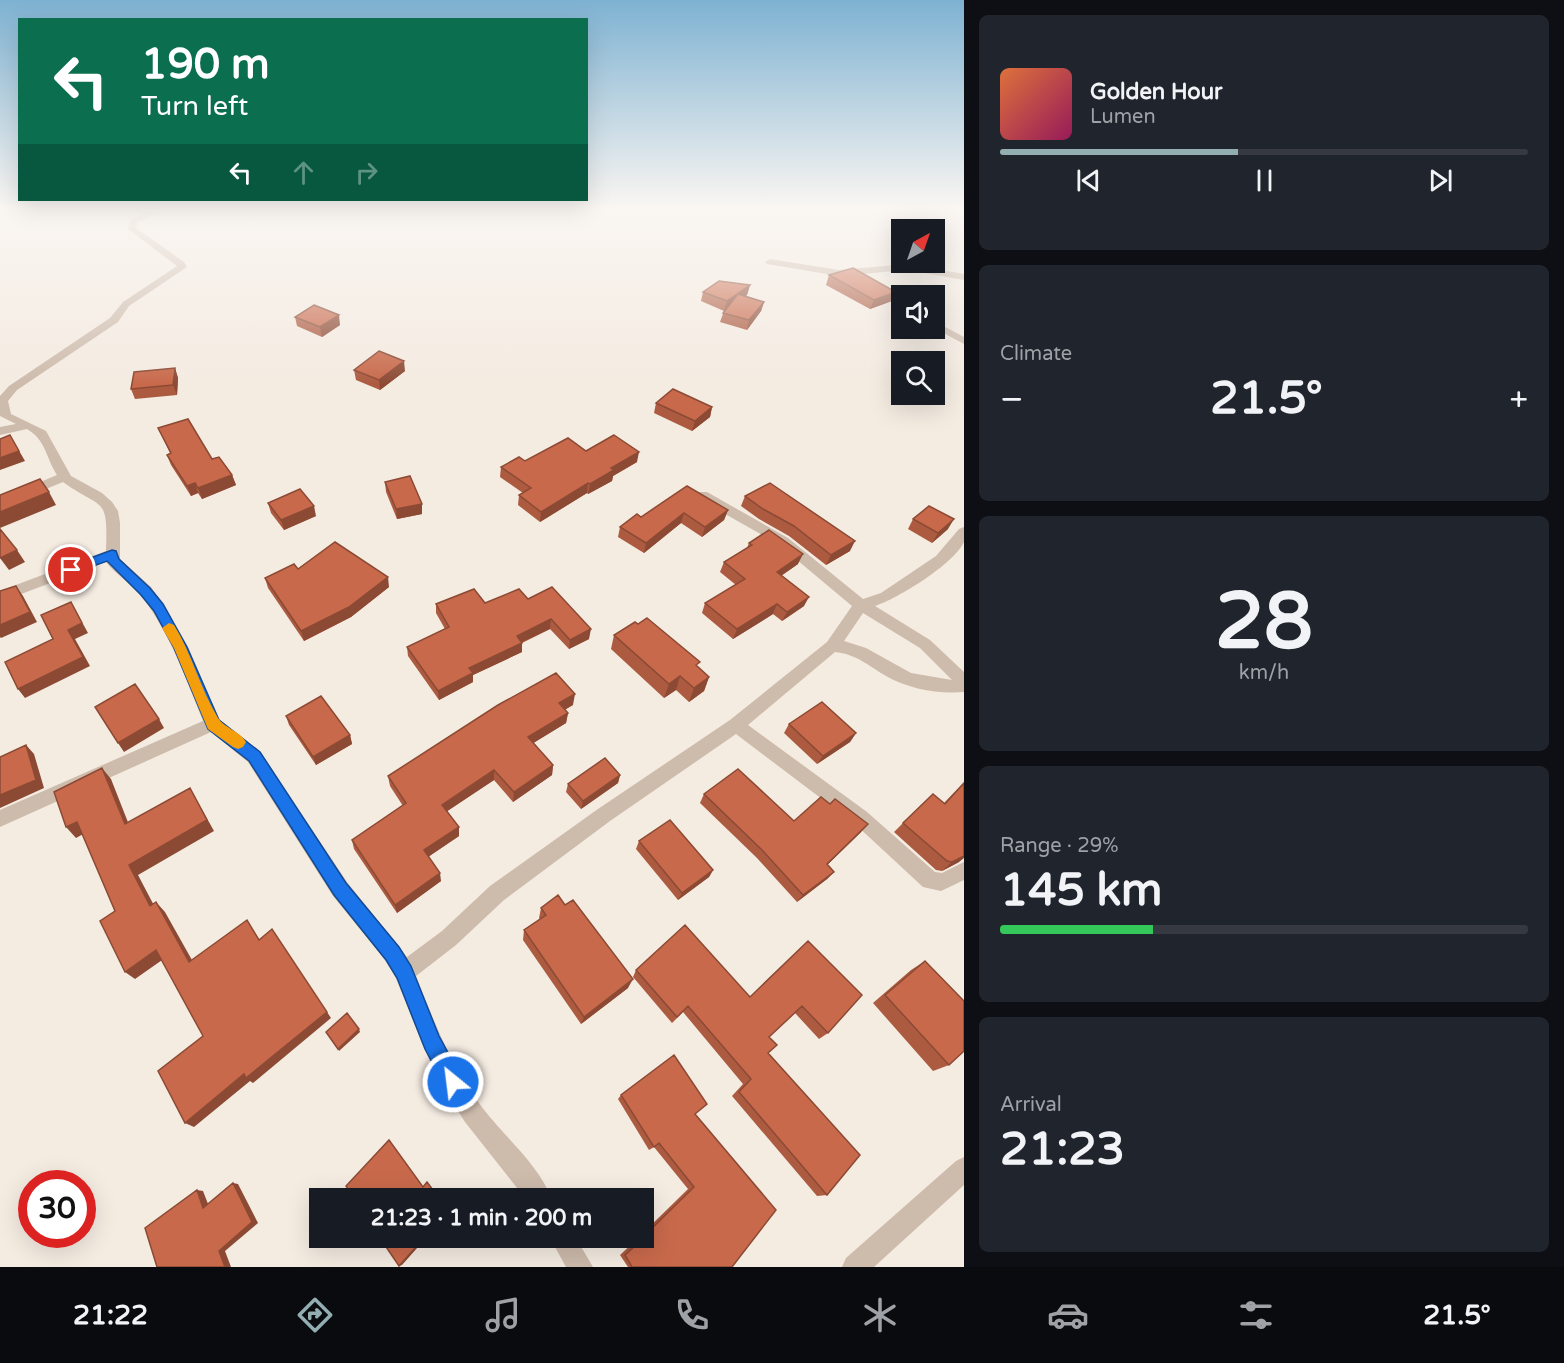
<!DOCTYPE html>
<meta charset="utf-8">
<style>
body{margin:0;font-family:"Varela Round",sans-serif;background:#20242c;color:#f1f3f6;height:100vh;display:flex;flex-direction:column;font-size:22px;white-space:nowrap}
*{box-sizing:border-box;margin:0}
p{font-size:20px;color:#9ea1a6}
.icon{flex:none;width:33px;height:33px;fill:none;stroke:currentColor;stroke-width:2;stroke-linecap:round;stroke-linejoin:round}
.map{position:relative;flex:1;overflow:hidden}
.sheet{display:flex;flex-direction:column;gap:15px;padding:15px;background:#0d0f14;width:600px}
.sheet>*{flex:none}
.top-card{position:absolute;left:18px;top:18px;width:570px;height:183px;border-radius:0px;box-shadow:0 6px 24px #0002;background:#0b6e4f;color:#fff;overflow:hidden}
.needle{width:39px;rotate:40deg}
.buttons{position:absolute;left:891px;top:219px;display:grid;gap:12px}
.buttons a{display:grid;place-items:center;width:54px;height:54px;border-radius:0px;background:#171b24;box-shadow:0 6px 24px #0002;font-size:30px}
.speed{position:absolute;left:18px;top:1170px;display:flex;gap:12px;font-size:30px;font-weight:700;text-align:center}
.speed>*{display:grid;place-content:center;width:78px;height:78px;border-radius:50%;background:#171b24;box-shadow:0 6px 24px #0002;line-height:1}
.speed .limit{border:9px solid #d22;background:#fff;color:#111}
.pin{position:absolute;display:grid;place-items:center;width:51px;height:51px;color:#fff;margin:-26px;border:3px solid #fff;border-radius:50%;box-shadow:0 2px 6px #0007}
.me{position:absolute;width:66px;margin:-33px;rotate:331deg;stroke-linejoin:round;filter:drop-shadow(0 0 4px #0008)}
.turn{display:flex;align-items:center;gap:21px;height:126px;padding:0 24px;font-size:27px}
.turn .icon{width:78px;height:78px;stroke-width:2.5}
.turn b{display:block;font-size:42px;line-height:51px}
.lanes{display:flex;align-items:center;height:57px;padding:0 24px;background:#0003;justify-content:center;gap:30px;direction:ltr}
.lanes .off{opacity:.35}
.big{font-size:45px;font-weight:700;line-height:1.1}
.sheet .tile{flex:1;display:flex;flex-direction:column;justify-content:center;gap:9px;min-width:0;padding:0 21px;border-radius:9px;background:#20242c}
.sheet .dial{align-items:center;gap:0}
.dial b{font-size:78px;line-height:1}
.song{display:flex;align-items:center;gap:18px}
.cover{width:72px;height:72px;border-radius:9px;background:linear-gradient(135deg,hsl(20 70% 55%),hsl(330 70% 35%))}
.played{height:6px;border-radius:3px;background:linear-gradient(90deg,#92aeb2 45%,#363941 45%)}
.keys{display:flex;justify-content:space-around;direction:ltr}
.heat{display:flex;justify-content:space-between;align-items:center;font-size:33px;direction:ltr}
.charge{height:9px;border-radius:4px;background:linear-gradient(90deg,#34c759 29%,#363941 0)}
.trip{position:absolute;left:309px;top:1188px;width:345px;height:60px;border-radius:0px;background:#171b24;box-shadow:0 6px 24px #0002;font-weight:700;line-height:60px;text-align:center}
.tab-bar{display:flex;height:96px;justify-content:space-around;align-items:center;background:#090b0e;color:#9ea1a6}
.tab-bar .icon{width:42px;height:42px}
.tab-bar .current{color:#92aeb2}
.tab-bar b{font-size:27px;color:#f1f3f6}
main{display:flex;flex:1;min-height:0}
.map>svg:first-child{display:block}
.lines{fill:none;stroke-linecap:round;stroke-linejoin:round}
.minor{fill:#cdbbac;fill-rule:evenodd}
.wall{fill:#ac5a40}
.shaded-wall{fill:#8c4a34}
.building{fill:#c8694b;stroke:#8c4a34;stroke-width:1.5}
.route{fill:#1a73e8;stroke:#114b97;stroke-width:1.5}
.slow{fill:#f59e0b}
</style>
<main>
<div class="map">
<svg width="964" height="1267" viewBox="0 0 964 1267">
<rect width="100%" height="100%" fill="#f4ebe1"/>
<g class="lines">
<path class="minor" d="M 144,208 L 152,208 L 154,214 L 138,222 L 136,228 L 184,262 L 187,267 L 129,306 L 118,322 L 17,390 L 8,401 L 11,414 L 46,431 L 71,476 L 102,493 L 112,502 L 118,511 L 120,523 L 120,559 L 151,587 L 163,604 L 188,647 L 219,719 L 260,752 L 347,882 L 407,957 L 442,931 L 490,886 L 598,809 L 730,720 L 827,642 L 852,606 L 778,544 L 697,498 L 696,495 L 697,492 L 707,492 L 788,538 L 863,599 L 881,593 L 936,556 L 959,529 L 964,527 C 964,531 964,538 964,542 C 954,564 897,599 875,606 L 930,640 L 964,672 L 964,692 C 937,694 909,689 886,676 C 869,666 856,654 835,652 L 748,725 L 867,812 L 935,872 L 942,873 L 964,862 L 964,880 L 941,891 L 923,887 L 855,824 L 736,734 L 610,821 L 504,900 L 456,945 L 416,976 C 433,1020 451,1065 479,1103 C 500,1133 540,1165 551,1198 L 525,1198 L 465,1122 L 447,1093 L 423,1045 L 396,978 L 386,961 L 333,896 L 248,762 L 211,732 L 0,827 L 0,810 L 203,721 C 186,679 170,633 142,597 C 132,584 116,575 106,562 L 0,602 L 0,591 L 106,551 C 108,494 103,511 63,482 L 0,508 L 0,499 L 57,475 C 46,458 46,440 27,429 L 0,435 L 0,427 L 16,424 L 0,416 L 0,396 L 9,386 L 110,318 L 123,302 L 177,266 L 128,229 L 131,219 L 145,213 ZM 863,613 L 920,648 L 952,680 L 911,673 L 866,648 L 844,641 Z
M 770,259 L 839,270 L 907,264 L 964,274 L 964,280 L 907,270 L 839,276 L 767,264 L 765,262 Z
M 873,285 L 879,285 L 902,297 L 902,304 L 873,289 Z
M 934,321 L 964,337 L 964,344 L 934,328 Z
M 964,1157 L 964,1185 L 874,1267 L 842,1267 L 846,1258 L 956,1161 Z
M 550,1238 L 576,1238 L 593,1267 L 566,1267 Z"/>
</g>
<path class="wall" d="M 829,275 L 892,301 L 870,309 L 826,285 Z
M 750,285 L 747,295 L 745,296 L 764,302 L 761,311 L 747,330 L 720,322 L 724,311 L 701,301 L 703,292 Z
M 295,317 L 340,325 L 322,337 L 297,326 Z
M 175,368 L 178,378 L 177,395 L 135,399 L 131,389 Z
M 354,370 L 405,371 L 380,390 L 356,380 Z
M 656,403 L 712,407 L 710,417 L 692,431 L 654,413 Z
M 158,428 L 212,459 L 232,475 L 236,485 L 202,499 L 198,493 L 191,496 L 171,465 L 167,455 L 170,453 Z
M 586,451 L 637,462 L 613,476 L 612,481 L 588,494 L 587,493 L 540,522 L 518,505 L 519,495 L 523,493 L 500,477 L 501,467 L 525,461 Z
M 385,482 L 422,504 L 422,514 L 397,519 L 386,492 Z
M 745,496 L 850,551 L 826,565 L 789,536 L 759,519 L 741,506 Z
M 268,503 L 316,516 L 284,530 L 271,513 Z
M 728,510 L 724,520 L 702,537 L 681,523 L 644,553 L 618,537 L 620,527 L 641,517 Z
M 913,519 L 948,529 L 932,543 L 908,529 Z
M 749,543 L 798,564 L 781,576 L 804,606 L 782,621 L 773,614 L 733,639 L 702,613 L 705,603 L 736,585 L 720,572 L 724,562 L 747,548 Z
M 298,569 L 389,587 L 351,617 L 304,641 L 268,588 L 265,578 Z
M 528,599 L 589,639 L 569,649 L 550,629 L 522,643 L 522,652 L 473,675 L 473,682 L 439,700 L 408,656 L 407,647 L 445,629 L 436,613 L 436,604 L 485,603 Z
M 614,635 L 698,667 L 709,677 L 704,691 L 689,702 L 676,690 L 664,698 L 611,649 Z
M 573,705 L 565,709 L 568,713 L 566,723 L 533,743 L 553,765 L 552,775 L 513,802 L 494,780 L 447,811 L 459,827 L 459,836 L 428,857 L 441,881 L 397,913 L 354,849 L 352,840 L 403,806 L 390,786 L 388,776 Z
M 286,716 L 350,735 L 352,744 L 316,765 L 289,725 Z
M 789,724 L 856,733 L 850,742 L 817,764 L 784,733 Z
M 620,775 L 618,783 L 581,809 L 566,792 L 568,784 Z
M 964,782 L 959,862 L 942,871 L 936,870 L 894,832 L 903,823 L 944,803 Z
M 704,794 L 794,821 L 861,832 L 827,865 L 834,872 L 827,879 L 797,902 L 757,858 L 700,803 Z
M 639,841 L 713,870 L 709,877 L 678,900 L 636,849 Z
M 541,908 L 628,988 L 581,1024 L 523,940 L 524,930 L 540,919 L 539,918 Z
M 808,941 L 828,1033 L 819,1039 L 795,1013 L 769,1037 L 768,1053 L 827,1195 L 817,1196 L 732,1096 L 743,1084 L 683,1012 L 672,1023 L 633,977 L 636,970 L 750,997 Z
M 925,961 L 949,1065 L 933,1071 L 873,1003 L 911,970 Z
M 621,1095 L 695,1114 L 732,1267 L 628,1267 L 620,1255 L 638,1238 L 644,1238 L 644,1232 L 688,1189 L 654,1147 L 649,1150 L 618,1099 Z"/>
<path class="shaded-wall" d="M 750,285 L 747,295 L 724,311 L 727,301 Z
M 896,292 L 892,301 L 870,309 L 874,300 Z
M 764,302 L 761,311 L 747,330 L 749,320 Z
M 339,315 L 340,325 L 322,337 L 320,327 Z
M 404,361 L 405,371 L 380,390 L 379,380 Z
M 175,368 L 178,378 L 177,395 L 173,385 Z
M 712,407 L 710,417 L 692,431 L 695,421 Z
M 10,435 L 25,461 L 0,470 L 0,458 Z
M 639,452 L 637,462 L 613,476 L 612,481 L 588,494 L 590,484 L 611,468 Z
M 232,475 L 236,485 L 202,499 L 198,488 Z
M 195,483 L 198,493 L 191,496 L 187,486 Z
M 588,483 L 587,493 L 540,522 L 541,512 Z
M 49,492 L 56,505 L 0,528 L 0,512 Z
M 422,504 L 422,514 L 397,519 L 396,509 Z
M 314,506 L 316,516 L 284,530 L 281,520 Z
M 728,510 L 724,520 L 702,537 L 705,527 Z
M 684,513 L 681,523 L 644,553 L 646,543 Z
M 954,519 L 948,529 L 932,543 L 938,533 Z
M 855,541 L 850,551 L 826,565 L 831,555 Z
M 17,550 L 25,562 L 9,570 L 0,558 Z
M 803,554 L 798,564 L 772,582 L 777,572 Z
M 388,577 L 389,587 L 351,617 L 304,641 L 301,631 Z
M 16,586 L 23,596 L 37,622 L 1,638 L 0,637 L 0,625 Z
M 809,597 L 804,606 L 782,621 L 787,612 Z
M 71,602 L 88,633 L 75,639 L 90,666 L 25,698 L 18,689 L 68,630 Z
M 777,604 L 773,614 L 733,639 L 737,629 Z
M 551,619 L 550,629 L 516,645 L 517,636 Z
M 591,629 L 589,639 L 569,649 L 570,640 Z
M 522,643 L 522,652 L 473,675 L 473,682 L 439,700 L 438,691 L 469,668 Z
M 680,676 L 676,690 L 664,698 L 669,684 Z
M 709,677 L 704,691 L 689,702 L 694,688 Z
M 575,694 L 573,705 L 558,714 L 559,703 Z
M 568,713 L 566,723 L 527,747 L 528,737 Z
M 159,719 L 164,728 L 124,752 L 118,743 Z
M 856,733 L 850,742 L 817,764 L 823,756 Z
M 350,735 L 352,744 L 316,765 L 313,757 Z
M 26,745 L 34,754 L 44,788 L 0,808 L 0,795 Z
M 553,765 L 552,775 L 513,802 L 514,792 Z
M 102,768 L 111,779 L 133,835 L 125,824 Z
M 494,770 L 494,780 L 443,814 L 442,805 Z
M 620,775 L 618,783 L 581,809 L 583,801 Z
M 190,788 L 214,831 L 138,875 L 159,915 L 150,906 L 129,865 Z
M 77,822 L 87,832 L 76,838 L 66,827 Z
M 868,824 L 861,832 L 820,872 L 827,864 Z
M 459,827 L 459,836 L 425,859 L 424,850 Z
M 964,856 L 964,858 L 959,862 L 942,871 L 952,862 Z
M 713,870 L 709,877 L 678,900 L 682,893 Z
M 834,872 L 827,879 L 797,902 L 803,895 Z
M 440,873 L 441,881 L 397,913 L 395,905 Z
M 156,902 L 165,912 L 197,969 L 189,962 Z
M 156,950 L 165,958 L 135,979 L 125,972 Z
M 633,979 L 628,988 L 581,1024 L 584,1017 Z
M 327,1012 L 331,1018 L 253,1083 L 250,1081 L 194,1127 L 185,1123 L 244,1074 Z
M 359,1029 L 360,1032 L 339,1051 L 338,1049 Z
M 233,1183 L 238,1184 L 258,1223 L 225,1251 L 231,1267 L 225,1267 L 219,1251 Z
M 197,1190 L 203,1191 L 210,1209 L 203,1208 Z
M 424,1238 L 426,1238 L 402,1265 L 399,1266 Z"/>
<path class="building" d="M 853,268 L 896,292 L 874,300 L 829,275 Z
M 719,281 L 750,285 L 727,301 L 703,292 Z
M 738,294 L 764,302 L 749,320 L 723,313 Z
M 314,305 L 339,315 L 320,327 L 295,317 Z
M 379,351 L 404,361 L 379,380 L 354,370 Z
M 175,368 L 173,385 L 131,389 L 134,372 Z
M 673,389 L 712,407 L 695,421 L 656,403 Z
M 188,419 L 212,459 L 219,457 L 232,475 L 198,488 L 195,483 L 187,486 L 167,455 L 171,453 L 158,428 Z
M 10,435 L 19,451 L 0,458 L 0,439 Z
M 614,435 L 639,452 L 611,468 L 614,470 L 590,484 L 588,483 L 541,512 L 519,495 L 531,488 L 501,467 L 519,457 L 525,461 L 568,438 L 586,451 Z
M 410,476 L 422,504 L 396,509 L 385,482 Z
M 40,479 L 49,492 L 0,512 L 0,495 Z
M 770,483 L 855,541 L 831,555 L 794,526 L 763,509 L 745,496 Z
M 687,486 L 728,510 L 705,527 L 684,513 L 646,543 L 620,527 L 637,514 L 641,517 Z
M 300,489 L 314,506 L 281,520 L 268,503 Z
M 929,506 L 954,519 L 938,533 L 913,519 Z
M 0,529 L 17,550 L 0,558 Z
M 769,530 L 803,554 L 777,572 L 809,597 L 787,612 L 777,604 L 737,629 L 705,603 L 745,579 L 724,562 L 752,545 L 749,543 Z
M 335,542 L 388,577 L 349,607 L 301,631 L 265,578 L 294,564 L 298,569 Z
M 16,586 L 30,612 L 0,625 L 0,591 Z
M 552,587 L 591,629 L 570,640 L 551,619 L 517,636 L 522,643 L 469,668 L 473,673 L 438,691 L 407,647 L 449,627 L 436,604 L 474,589 L 485,603 L 519,589 L 528,599 Z
M 71,602 L 82,623 L 68,630 L 83,657 L 18,689 L 5,662 L 53,639 L 41,615 Z
M 647,618 L 700,662 L 696,665 L 709,677 L 694,688 L 680,676 L 669,684 L 614,635 L 635,622 L 638,624 Z
M 556,673 L 575,694 L 559,703 L 568,713 L 528,737 L 553,765 L 514,792 L 494,770 L 442,805 L 459,827 L 424,850 L 440,873 L 395,905 L 352,840 L 406,803 L 388,776 L 498,705 Z
M 135,684 L 159,719 L 118,743 L 95,707 Z
M 321,696 L 350,735 L 313,757 L 286,716 Z
M 822,702 L 856,733 L 823,756 L 789,724 Z
M 26,745 L 36,780 L 0,795 L 0,757 Z
M 605,758 L 620,775 L 583,801 L 568,784 Z
M 102,768 L 125,824 L 190,788 L 207,820 L 129,865 L 150,906 L 156,902 L 189,962 L 247,920 L 259,940 L 272,929 L 327,1012 L 246,1078 L 244,1074 L 185,1123 L 158,1071 L 203,1036 L 156,950 L 125,972 L 100,921 L 115,911 L 77,822 L 66,827 L 54,792 Z
M 738,769 L 794,821 L 821,797 L 830,804 L 835,799 L 868,824 L 827,864 L 834,872 L 803,895 L 762,850 L 704,794 Z
M 964,783 L 964,856 L 952,862 L 947,861 L 903,823 L 933,794 L 945,804 Z
M 670,820 L 713,870 L 682,893 L 639,841 Z
M 558,895 L 565,905 L 573,900 L 633,979 L 584,1017 L 524,930 L 546,915 L 541,908 Z
M 685,925 L 750,997 L 808,941 L 862,995 L 828,1033 L 802,1006 L 769,1037 L 777,1045 L 768,1053 L 860,1155 L 827,1195 L 739,1092 L 751,1079 L 688,1006 L 677,1017 L 636,970 Z
M 925,961 L 964,1001 L 964,1051 L 949,1065 L 885,995 Z
M 347,1013 L 359,1029 L 338,1049 L 326,1032 Z
M 674,1055 L 707,1104 L 695,1114 L 776,1210 L 732,1267 L 632,1267 L 625,1255 L 644,1238 L 644,1236 L 694,1187 L 659,1143 L 654,1147 L 621,1095 Z
M 389,1140 L 423,1187 L 427,1182 L 439,1198 L 354,1198 L 346,1186 Z
M 233,1183 L 252,1222 L 219,1251 L 225,1267 L 157,1267 L 145,1228 L 197,1190 L 203,1208 Z
M 380,1238 L 424,1238 L 399,1266 Z"/>
<linearGradient id="sky" x2="0" y2="1"><stop stop-color="#7eb2d2"/><stop offset="0.54" stop-color="#faf6f2"/><stop offset="1" stop-color="#faf6f2" stop-opacity="0"/></linearGradient>
<rect width="964" height="385" fill="url(#sky)"/>
<path class="route" d="M 112,550 L 116,551 L 119,559 L 150,588 L 163,604 L 187,647 L 219,720 L 260,752 L 346,883 L 399,947 L 411,966 L 439,1036 L 464,1082 L 461,1089 L 453,1092 L 446,1089 L 425,1049 L 397,978 L 386,960 L 334,895 L 249,761 L 208,729 L 174,648 L 154,611 L 141,595 L 107,561 L 71,574 L 64,570 L 66,567 Z"/>
<path class="slow" d="M 169,623 L 174,625 C 192,654 200,688 218,718 C 224,728 240,731 246,742 L 243,747 L 238,749 L 233,747 L 208,729 L 174,648 L 162,628 Z"/>
</svg>
<div class="buttons">
<a><svg class="needle" viewBox="-14 -14 28 28"><path d="M0-13l5 13h-10z" fill="#e53935"/><path d="M0 13l5-13h-10z" fill="#9ea1a6"/></svg></a>
<a><svg class="icon" aria-label="sound" viewBox="0 0 24 24"><path d="M4 9h4l5-4v14l-5-4H4zM17 9q2 3 0 6"/></svg></a>
<a><svg class="icon" aria-label="search" viewBox="0 0 24 24"><circle cx="10" cy="10" r="6"/><path d="M15 15l6 6"/></svg></a>
</div>
<div class="speed"><div class="limit">30</div></div>
<div class="pin" style="left:71px;top:570px;background:#d93025"><svg class="icon" aria-label="arrive" viewBox="0 0 24 24"><path d="M6 21V4h12l-3 4 3 4H6"/></svg></div>
<svg class="me" style="left:453px;top:1082px" viewBox="-20 -20 40 40"><circle r="17" fill="#1a73e8" stroke="#fff" stroke-width="3"/><path d="M0-11L8 9 0 5-8 9z" fill="#fff"/></svg>
<div class="trip">21:23 · 1 min · 200 m</div>
<div class="top-card">
<div class="turn"><svg class="icon" aria-label="left" viewBox="0 0 24 24"><path d="M17 20v-9H6M10 6l-5 5 5 5"/></svg><div><b>190 m</b>Turn left</div></div>
<div class="lanes"><svg class="icon" aria-label="left" viewBox="0 0 24 24"><path d="M17 20v-9H6M10 6l-5 5 5 5"/></svg><svg class="icon off" aria-label="ahead" viewBox="0 0 24 24"><path d="M12 20V5M6 11l6-6 6 6"/></svg><svg class="icon off" aria-label="right" viewBox="0 0 24 24"><path d="M7 20v-9h11M14 6l5 5-5 5"/></svg></div>
</div>
</div>
<section class="sheet">
<div class="tile">
<div class="song"><i class="cover"></i><div><b>Golden Hour</b><p>Lumen</p></div></div>
<div class="played"></div>
<div class="keys"><svg class="icon" aria-label="previous" viewBox="0 0 24 24"><path d="M18 5L8 12l10 7zM5 5v14"/></svg><svg class="icon" aria-label="pause" viewBox="0 0 24 24"><path d="M8 5v14M16 5v14"/></svg><svg class="icon" aria-label="next" viewBox="0 0 24 24"><path d="M6 5l10 7-10 7zM19 5v14"/></svg></div>
</div>
<div class="tile"><p>Climate</p>
<div class="heat"><a>−</a><b class="big">21.5°</b><a>+</a></div>
</div>
<div class="tile dial"><b>28</b><p>km/h</p></div>
<div class="tile"><p>Range · 29%</p><b class="big">145 km</b><div class="charge"></div></div>
<div class="tile"><p>Arrival</p><b class="big">21:23</b></div>
</section>
</main>
<nav class="tab-bar">
<b>21:22</b>
<svg class="icon current" aria-label="directions" viewBox="0 0 24 24"><path d="M12 3l9 9-9 9-9-9zM9 14v-3h6M13 9l2 2-2 2"/></svg>
<svg class="icon" aria-label="music" viewBox="0 0 24 24"><path d="M9 18V5l10-2v13"/><circle cx="6" cy="18" r="3"/><circle cx="16" cy="16" r="3"/></svg>
<svg class="icon" aria-label="phone" viewBox="0 0 24 24"><path d="M5 4h4l2 5-3 2q2 4 5 5l2-3 5 2v4C11 20 4 13 5 4z"/></svg>
<svg class="icon" aria-label="climate" viewBox="0 0 24 24"><path d="M12 3v18M4 7l16 10M4 17L20 7"/></svg>
<svg class="icon" aria-label="car" viewBox="0 0 24 24"><path d="M5 17H2v-5l4-1 3-4h7l3 4 3 1v5h-3M9 17h6M6 11h13"/><circle cx="7" cy="17" r="2"/><circle cx="17" cy="17" r="2"/></svg>
<svg class="icon" aria-label="filters" viewBox="0 0 24 24"><path d="M4 7h16M4 17h16"/><circle cx="9" cy="7" r="2"/><circle cx="15" cy="17" r="2"/></svg>
<b>21.5°</b>
</nav>
